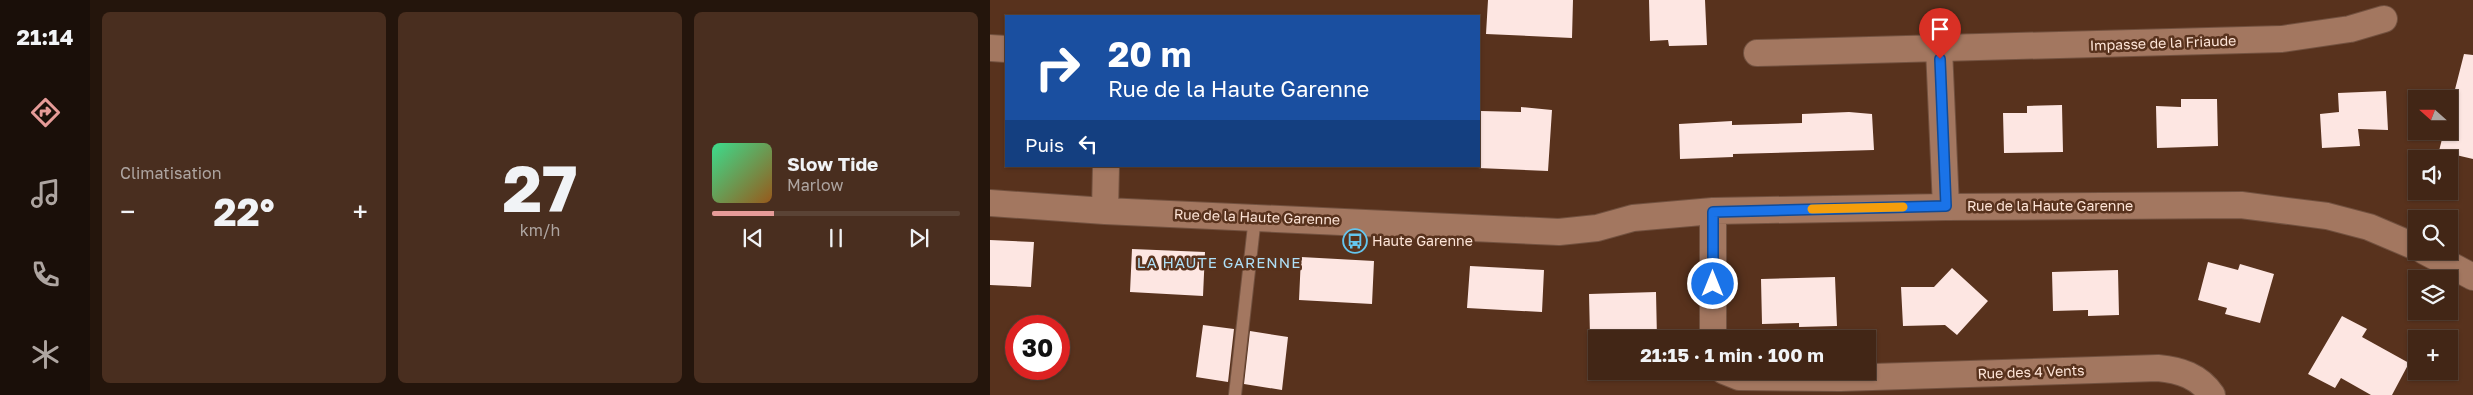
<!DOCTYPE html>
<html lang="fr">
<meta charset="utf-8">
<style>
body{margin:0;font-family:"Golos Text",sans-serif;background:#492e1f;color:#f1f3f6;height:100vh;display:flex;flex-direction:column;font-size:19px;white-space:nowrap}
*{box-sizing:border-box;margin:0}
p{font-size:16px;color:#aea5a1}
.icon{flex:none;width:28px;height:28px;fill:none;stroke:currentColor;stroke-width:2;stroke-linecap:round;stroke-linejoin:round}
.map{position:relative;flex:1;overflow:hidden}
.sheet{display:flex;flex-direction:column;gap:12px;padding:12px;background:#24150c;width:900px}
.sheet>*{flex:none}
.guide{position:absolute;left:15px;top:15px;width:475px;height:152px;border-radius:0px;box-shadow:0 1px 4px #0004,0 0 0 1px #5a4335;background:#1a4fa0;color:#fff;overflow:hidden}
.needle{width:32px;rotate:291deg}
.buttons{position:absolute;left:1418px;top:90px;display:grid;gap:10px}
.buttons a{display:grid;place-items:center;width:50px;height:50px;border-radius:0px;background:#422616;box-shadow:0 1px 4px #0004,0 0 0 1px #5a4335;font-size:25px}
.speed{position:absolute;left:15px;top:315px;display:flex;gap:10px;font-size:25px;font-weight:700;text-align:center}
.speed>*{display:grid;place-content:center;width:65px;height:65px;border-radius:50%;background:#422616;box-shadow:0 1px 4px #0004,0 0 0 1px #5a4335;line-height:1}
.speed .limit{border:8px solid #d22;background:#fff;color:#111}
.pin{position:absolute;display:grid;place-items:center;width:42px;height:42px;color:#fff;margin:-51px -21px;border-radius:50% 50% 50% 0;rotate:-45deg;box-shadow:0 0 5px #0007}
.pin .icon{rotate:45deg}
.me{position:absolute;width:55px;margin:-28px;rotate:0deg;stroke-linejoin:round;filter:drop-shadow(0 0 4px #0008)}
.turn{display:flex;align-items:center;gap:18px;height:105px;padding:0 20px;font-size:22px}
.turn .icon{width:65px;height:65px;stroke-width:2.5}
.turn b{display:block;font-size:35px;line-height:42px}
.then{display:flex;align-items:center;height:48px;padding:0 20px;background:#0003;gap:10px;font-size:19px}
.big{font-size:38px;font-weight:700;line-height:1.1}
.sheet .widget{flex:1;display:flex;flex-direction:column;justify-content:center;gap:8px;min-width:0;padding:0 18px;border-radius:8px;background:#492e1f}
.sheet .dial{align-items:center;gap:0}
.dial b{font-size:65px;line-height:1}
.song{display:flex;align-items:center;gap:15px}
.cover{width:60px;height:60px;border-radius:8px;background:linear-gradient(135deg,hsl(150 70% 55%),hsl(30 70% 35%))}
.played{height:5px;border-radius:2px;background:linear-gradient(90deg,#e69b98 25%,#5a4335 25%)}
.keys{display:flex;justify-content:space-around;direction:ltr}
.heat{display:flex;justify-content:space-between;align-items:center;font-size:28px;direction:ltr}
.sheet .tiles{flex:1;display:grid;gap:12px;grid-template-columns:repeat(3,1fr)}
.trip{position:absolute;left:598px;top:330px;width:288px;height:50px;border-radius:0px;background:#422616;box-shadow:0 1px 4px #0004,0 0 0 1px #5a4335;font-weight:700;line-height:50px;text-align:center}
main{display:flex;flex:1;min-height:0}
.tabs{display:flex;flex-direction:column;width:90px;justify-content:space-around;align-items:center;background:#1a0f09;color:#aea5a1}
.tabs .icon{width:35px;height:35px}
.tabs .current{color:#e69b98}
.tabs b{font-size:22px;color:#f1f3f6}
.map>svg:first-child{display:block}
.building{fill:#fde6e2}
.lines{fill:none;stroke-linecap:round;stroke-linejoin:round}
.lane-casing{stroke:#72513f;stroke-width:14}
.street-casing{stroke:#72513f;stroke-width:28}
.lane{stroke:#a37760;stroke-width:12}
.street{stroke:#a37760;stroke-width:26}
.route-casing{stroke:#114b97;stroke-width:12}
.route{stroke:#1a73e8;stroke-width:9}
.slow{stroke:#f59e0b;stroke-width:9}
.labels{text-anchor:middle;stroke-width:5;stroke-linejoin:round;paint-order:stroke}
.street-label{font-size:14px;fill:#fee5d8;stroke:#58321d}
.poi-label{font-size:14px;fill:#fee5d8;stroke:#58321d;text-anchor:start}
.neighbourhood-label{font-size:15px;letter-spacing:1px;fill:#aedff7;stroke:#58321d}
</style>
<main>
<nav class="tabs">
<b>21:14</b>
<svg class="icon current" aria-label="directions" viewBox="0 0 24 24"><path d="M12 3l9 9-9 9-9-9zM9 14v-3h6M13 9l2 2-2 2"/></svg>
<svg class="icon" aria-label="music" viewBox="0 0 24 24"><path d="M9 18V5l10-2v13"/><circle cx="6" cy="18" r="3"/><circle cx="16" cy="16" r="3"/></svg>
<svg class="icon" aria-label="phone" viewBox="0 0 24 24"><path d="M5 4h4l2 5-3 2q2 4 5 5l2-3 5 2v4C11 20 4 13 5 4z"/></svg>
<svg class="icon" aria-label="climate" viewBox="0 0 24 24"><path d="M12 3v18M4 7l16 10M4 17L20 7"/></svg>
</nav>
<section class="sheet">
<div class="tiles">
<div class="widget"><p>Climatisation</p>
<div class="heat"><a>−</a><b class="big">22°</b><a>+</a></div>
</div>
<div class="widget dial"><b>27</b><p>km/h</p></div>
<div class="widget">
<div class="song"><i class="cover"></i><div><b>Slow Tide</b><p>Marlow</p></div></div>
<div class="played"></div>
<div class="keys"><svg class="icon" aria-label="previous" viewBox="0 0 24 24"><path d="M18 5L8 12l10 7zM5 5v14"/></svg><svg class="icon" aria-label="pause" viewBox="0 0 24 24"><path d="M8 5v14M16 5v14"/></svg><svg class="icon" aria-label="next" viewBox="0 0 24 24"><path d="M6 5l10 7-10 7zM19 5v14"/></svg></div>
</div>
</div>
</section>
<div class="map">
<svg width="1483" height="395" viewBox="0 0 1483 395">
<rect width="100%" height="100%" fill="#58321d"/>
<path class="building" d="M 498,0 L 583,0 L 582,38 L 496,34 Z
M 659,0 L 715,0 L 717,45 L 679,46 L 678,40 L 660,41 Z
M 1474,54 L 1483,55 L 1483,159 L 1449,151 L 1454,131 L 1459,131 L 1459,113 Z
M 1396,91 L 1398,130 L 1368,129 L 1370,146 L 1332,148 L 1330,114 L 1349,112 L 1348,93 Z
M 1191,99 L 1227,99 L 1228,146 L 1167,148 L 1166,106 L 1191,107 Z
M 1072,105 L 1073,152 L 1014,153 L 1013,113 L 1037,113 L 1037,106 Z
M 531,107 L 562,110 L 558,171 L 488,168 L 491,111 L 531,112 Z
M 859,112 L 882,114 L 884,150 L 743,154 L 743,157 L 690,159 L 689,124 L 742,121 L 742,125 L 812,123 L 812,114 Z
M 0,240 L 44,242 L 41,287 L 0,285 Z
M 142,249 L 215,252 L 213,296 L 140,292 Z
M 311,257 L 384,261 L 382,304 L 309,300 Z
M 1218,262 L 1248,270 L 1250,264 L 1284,274 L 1270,323 L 1235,314 L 1237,308 L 1208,300 Z
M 480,266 L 554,270 L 552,312 L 477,308 Z
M 962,268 L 998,301 L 967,335 L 955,325 L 913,326 L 911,287 L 944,287 Z
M 1128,270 L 1129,315 L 1098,316 L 1098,310 L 1063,311 L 1062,272 Z
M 845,277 L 847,326 L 809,327 L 809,323 L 772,324 L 771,279 Z
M 666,292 L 667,339 L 636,339 L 636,334 L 600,336 L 599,294 Z
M 1352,316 L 1377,329 L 1372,337 L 1419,363 L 1402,395 L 1381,395 L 1351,378 L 1345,388 L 1318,374 Z
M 213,325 L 244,329 L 238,382 L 206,377 Z
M 260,331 L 298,337 L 292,390 L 254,384 Z"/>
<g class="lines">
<g class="lane-casing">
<path id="lane" d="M 245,395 L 265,217"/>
</g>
<g class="street-casing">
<path id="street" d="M 0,48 L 16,49
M 949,49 L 956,207
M 767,53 L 1292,39 L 1360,29 L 1394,19
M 0,203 L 115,211 L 569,232 L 607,228 L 643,218 L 723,211 L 956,207 L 1251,205 L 1337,216 L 1379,227 L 1426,247
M 115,211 L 116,166
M 723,211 L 723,339
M 1434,251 L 1483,277
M 734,371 L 749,377 L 850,378 L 1168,368 C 1190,370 1209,376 1222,395"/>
</g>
<use href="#lane" class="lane"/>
<use href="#street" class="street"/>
</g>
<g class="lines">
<g class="route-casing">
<path id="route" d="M 723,284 L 723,212 L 956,206 L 950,59"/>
</g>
<use href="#route" class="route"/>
<path class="slow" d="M 822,209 L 913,207"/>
</g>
<defs>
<g id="bus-ring" transform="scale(1.25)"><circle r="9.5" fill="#58321d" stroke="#64c5ee" stroke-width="1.5"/><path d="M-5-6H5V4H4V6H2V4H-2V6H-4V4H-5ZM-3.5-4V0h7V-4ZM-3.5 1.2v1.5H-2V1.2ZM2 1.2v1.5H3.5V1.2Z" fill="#64c5ee"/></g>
</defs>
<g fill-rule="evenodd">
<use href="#bus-ring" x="365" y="241"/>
</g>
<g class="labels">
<g class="street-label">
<text transform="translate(1173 43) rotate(-2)" y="5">Impasse de la Friaude</text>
<text x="1060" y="211">Rue de la Haute Garenne</text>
<text transform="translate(267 217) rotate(2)" y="5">Rue de la Haute Garenne</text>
<text transform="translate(1041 372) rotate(-2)" y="5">Rue des 4 Vents</text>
</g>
<g class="poi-label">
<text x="382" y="246">Haute Garenne</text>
</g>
<g class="neighbourhood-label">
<text x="229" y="268">LA HAUTE GARENNE</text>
</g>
</g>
</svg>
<div class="buttons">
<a><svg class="needle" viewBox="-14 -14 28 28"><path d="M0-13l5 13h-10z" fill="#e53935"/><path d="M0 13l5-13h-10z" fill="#aea5a1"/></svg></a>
<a><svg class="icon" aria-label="sound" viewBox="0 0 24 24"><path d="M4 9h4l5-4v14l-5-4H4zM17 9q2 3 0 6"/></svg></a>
<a><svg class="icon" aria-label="search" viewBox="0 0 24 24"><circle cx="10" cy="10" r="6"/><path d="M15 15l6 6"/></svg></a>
<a><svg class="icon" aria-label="layers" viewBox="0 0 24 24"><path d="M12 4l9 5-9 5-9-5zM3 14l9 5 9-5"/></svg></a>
<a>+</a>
</div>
<div class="speed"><div class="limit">30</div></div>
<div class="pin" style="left:950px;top:59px;background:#d93025"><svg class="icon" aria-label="arrive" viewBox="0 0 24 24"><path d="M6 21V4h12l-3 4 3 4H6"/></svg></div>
<svg class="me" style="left:723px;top:284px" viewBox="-20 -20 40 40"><circle r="17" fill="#1a73e8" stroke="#fff" stroke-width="3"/><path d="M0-11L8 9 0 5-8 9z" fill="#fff"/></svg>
<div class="trip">21:15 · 1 min · 100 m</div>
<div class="guide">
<div class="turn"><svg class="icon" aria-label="right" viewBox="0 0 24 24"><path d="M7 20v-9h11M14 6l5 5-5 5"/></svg><div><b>20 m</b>Rue de la Haute Garenne</div></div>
<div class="then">Puis<svg class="icon" aria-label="left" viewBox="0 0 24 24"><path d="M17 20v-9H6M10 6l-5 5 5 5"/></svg></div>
</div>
</div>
</main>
